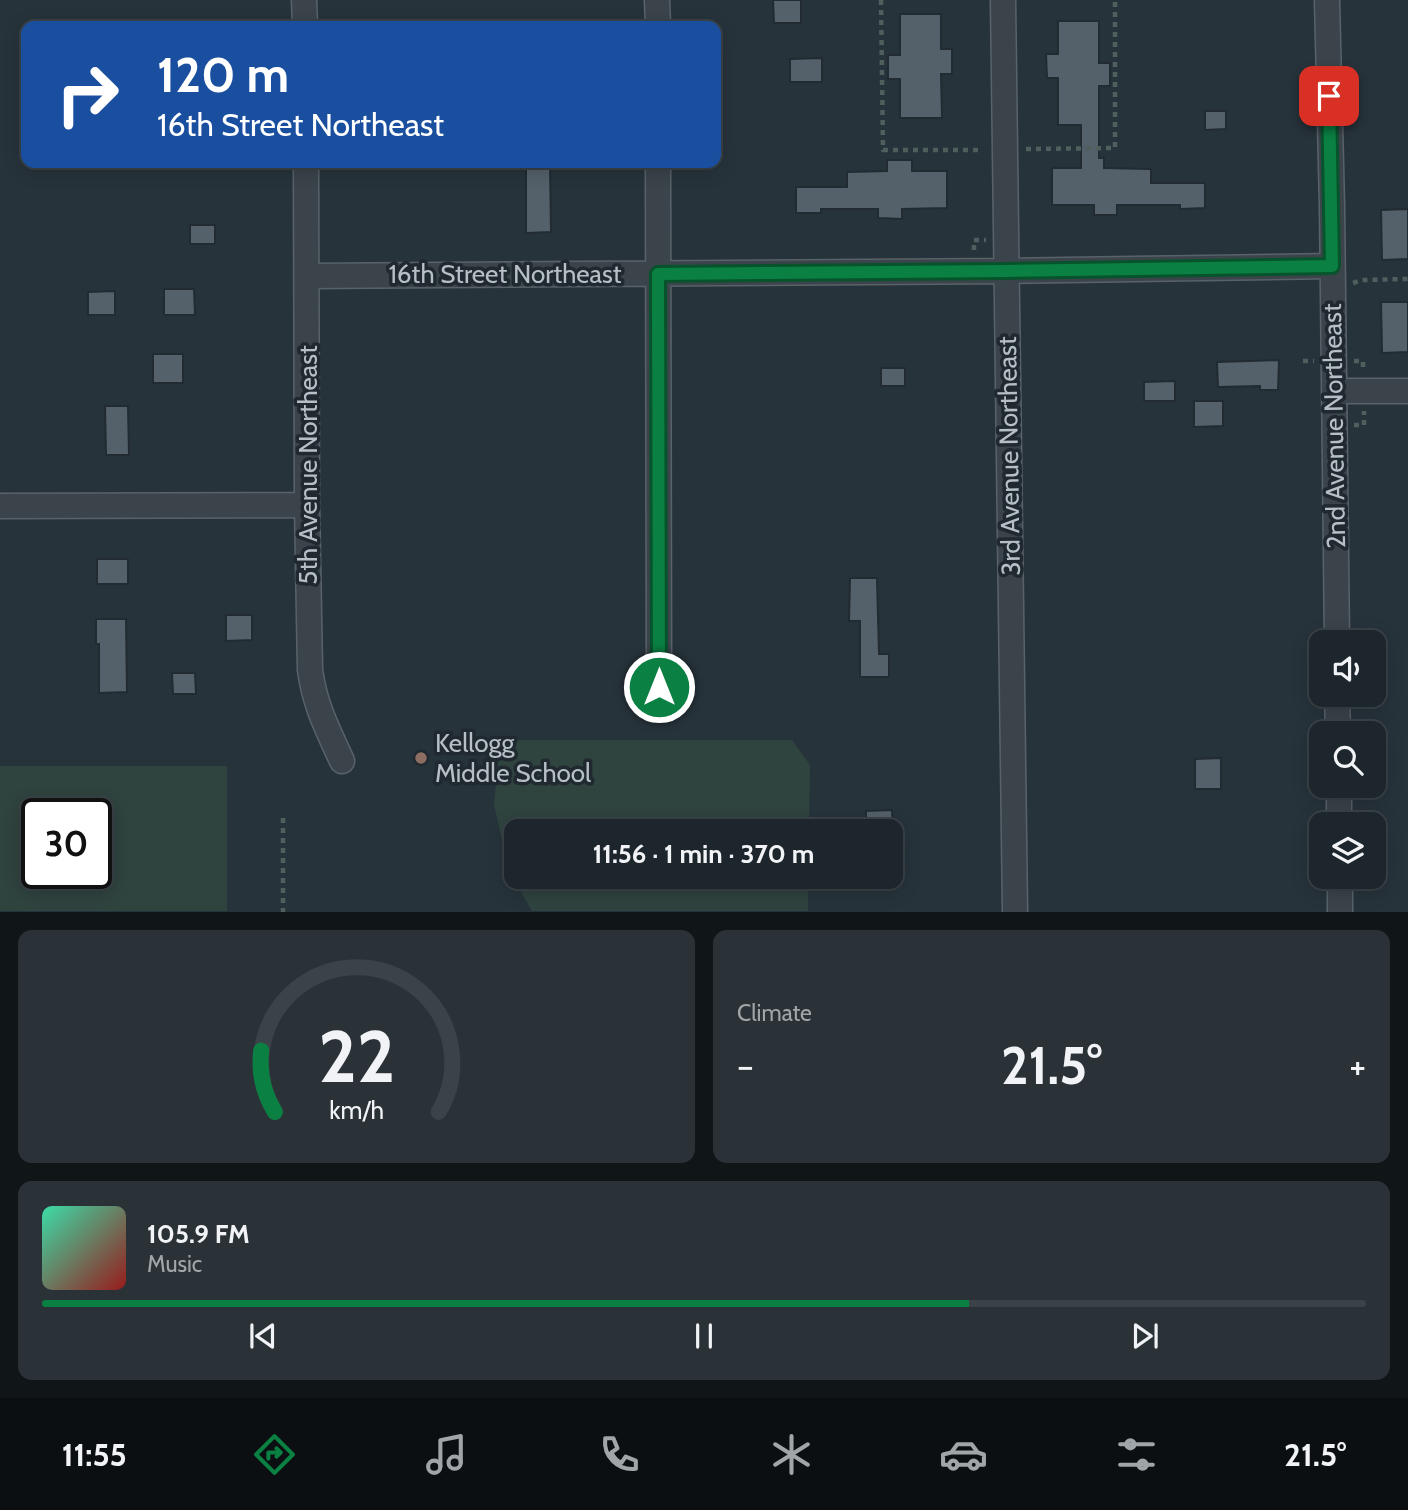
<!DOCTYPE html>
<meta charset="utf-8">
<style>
body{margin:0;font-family:Cabin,sans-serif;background:#2a3238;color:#f1f3f6;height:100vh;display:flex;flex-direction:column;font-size:26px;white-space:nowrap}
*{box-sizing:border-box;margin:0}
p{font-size:23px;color:#a0a5a9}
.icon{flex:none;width:38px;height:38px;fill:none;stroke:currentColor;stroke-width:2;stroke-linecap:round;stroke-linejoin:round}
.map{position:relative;height:912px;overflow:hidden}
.sheet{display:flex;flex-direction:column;gap:18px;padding:18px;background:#101518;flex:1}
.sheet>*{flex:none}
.hud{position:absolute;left:21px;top:21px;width:700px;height:147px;border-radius:14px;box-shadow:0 4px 18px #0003,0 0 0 2px #3b4348;background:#1a4fa0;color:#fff;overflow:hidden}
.tools{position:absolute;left:1309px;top:630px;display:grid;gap:14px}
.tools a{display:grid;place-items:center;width:77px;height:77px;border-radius:14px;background:#1d262c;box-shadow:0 4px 18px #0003,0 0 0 2px #3b4348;font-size:35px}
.speed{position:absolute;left:21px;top:798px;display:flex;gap:14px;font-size:35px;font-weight:700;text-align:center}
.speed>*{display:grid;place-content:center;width:91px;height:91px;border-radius:50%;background:#1d262c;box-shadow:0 4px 18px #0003,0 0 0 2px #3b4348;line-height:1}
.speed .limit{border:4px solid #111;border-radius:10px;background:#fff;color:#111}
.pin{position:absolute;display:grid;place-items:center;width:60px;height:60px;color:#fff;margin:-30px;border-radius:14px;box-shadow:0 4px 10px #0006}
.me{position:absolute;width:77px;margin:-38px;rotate:0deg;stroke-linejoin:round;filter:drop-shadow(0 0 5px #0008)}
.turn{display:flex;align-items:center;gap:24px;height:147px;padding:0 21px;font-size:32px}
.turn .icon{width:91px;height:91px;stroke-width:2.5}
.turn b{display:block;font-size:49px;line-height:60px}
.big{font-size:52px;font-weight:800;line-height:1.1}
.sheet .card{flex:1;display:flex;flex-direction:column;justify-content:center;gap:10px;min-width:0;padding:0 24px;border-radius:14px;background:#2a3238}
.sheet .dial{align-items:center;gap:0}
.dial svg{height:182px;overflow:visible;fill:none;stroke:#3b4348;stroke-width:7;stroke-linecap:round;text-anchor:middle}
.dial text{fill:#f1f3f6;stroke:none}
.song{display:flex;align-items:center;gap:21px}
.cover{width:84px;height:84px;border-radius:10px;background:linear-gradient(135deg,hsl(160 70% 55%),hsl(0 70% 35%))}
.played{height:7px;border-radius:4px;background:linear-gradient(90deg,#0b8043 70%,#3b4348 70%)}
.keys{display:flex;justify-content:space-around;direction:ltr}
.heat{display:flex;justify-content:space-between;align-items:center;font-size:38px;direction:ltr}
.sheet .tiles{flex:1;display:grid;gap:18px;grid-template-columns:1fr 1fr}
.card:last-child{grid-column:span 2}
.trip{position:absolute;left:504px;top:819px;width:399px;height:70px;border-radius:14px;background:#1d262c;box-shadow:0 4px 18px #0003,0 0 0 2px #3b4348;font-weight:800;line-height:70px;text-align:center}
.dock{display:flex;height:112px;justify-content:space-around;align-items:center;background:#0c0f12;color:#a0a5a9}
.dock .icon{width:49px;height:49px}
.dock .selected{color:#0b8043}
.dock b{font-size:32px;color:#f1f3f6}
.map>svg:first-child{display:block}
.green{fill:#2f433f;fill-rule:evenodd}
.building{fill:#55616a;stroke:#222b32;stroke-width:2}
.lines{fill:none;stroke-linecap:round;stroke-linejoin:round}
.minor-casing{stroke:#596269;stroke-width:27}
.path{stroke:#4e5f5e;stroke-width:4.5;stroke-dasharray:5 5;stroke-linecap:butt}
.minor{stroke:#3b444b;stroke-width:24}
.route-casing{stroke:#07532c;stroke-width:18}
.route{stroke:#0b8043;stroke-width:12}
.education-dot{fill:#8d6e63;stroke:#202930;stroke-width:2.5}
.labels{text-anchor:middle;stroke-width:7;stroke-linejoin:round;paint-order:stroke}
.street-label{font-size:26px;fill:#b6bfc6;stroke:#202930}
.poi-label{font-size:26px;fill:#b6bfc6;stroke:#202930;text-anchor:start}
</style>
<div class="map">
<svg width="1408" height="912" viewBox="0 0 1408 912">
<rect width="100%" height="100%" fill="#27333b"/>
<path class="green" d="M 500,740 L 792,740 L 810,765 L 809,831 L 516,831 L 516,877 L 808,877 L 808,911 L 532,911 L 509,871 L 494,805 Z
M 0,766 L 227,766 L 227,911 L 0,911 ZM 37,814 L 96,814 L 96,873 L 37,873 Z"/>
<path class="building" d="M 773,0 L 801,0 L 801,23 L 774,23 Z
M 900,14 L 941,14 L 941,49 L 952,49 L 952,74 L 941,74 L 942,118 L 900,118 L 900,79 L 888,79 L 888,55 L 900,55 Z
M 1058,21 L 1099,21 L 1099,63 L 1110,63 L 1110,86 L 1099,86 L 1099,158 L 1104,158 L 1104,168 L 1151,169 L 1151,183 L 1205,183 L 1205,208 L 1180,209 L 1180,205 L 1117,205 L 1117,215 L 1094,215 L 1094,205 L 1052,205 L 1052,168 L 1081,168 L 1081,125 L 1058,125 L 1058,78 L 1047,78 L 1046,54 L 1058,54 Z
M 822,58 L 822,82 L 790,82 L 790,59 Z
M 1205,111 L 1226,111 L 1226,129 L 1205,130 Z
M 887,160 L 912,160 L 912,171 L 947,171 L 947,208 L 902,209 L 902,219 L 878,218 L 878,209 L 821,209 L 821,213 L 796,213 L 796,187 L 847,187 L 847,172 L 887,171 Z
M 526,163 L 550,163 L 551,232 L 526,233 Z
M 1408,209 L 1408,259 L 1382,260 L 1381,210 Z
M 190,225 L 215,225 L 215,244 L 190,244 Z
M 164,289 L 194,289 L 195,315 L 164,315 Z
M 115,291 L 115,315 L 88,315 L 88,292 Z
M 1381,302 L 1408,302 L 1408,352 L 1382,353 Z
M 153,354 L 183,354 L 183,383 L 153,383 Z
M 1279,360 L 1278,390 L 1260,390 L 1260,386 L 1218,387 L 1217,362 Z
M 881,368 L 905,368 L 905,386 L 881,386 Z
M 1175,381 L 1175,401 L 1144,401 L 1144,382 Z
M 1194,401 L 1223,401 L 1223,426 L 1194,427 Z
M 105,406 L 128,406 L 129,455 L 106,455 Z
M 97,559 L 128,559 L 128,584 L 97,584 Z
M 850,578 L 877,578 L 879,654 L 889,654 L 889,677 L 860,677 L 860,621 L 849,621 Z
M 226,615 L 252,615 L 252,640 L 226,641 Z
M 96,619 L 126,619 L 127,692 L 99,693 L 99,644 L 96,644 Z
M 172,673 L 195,673 L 196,694 L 173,694 Z
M 1221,758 L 1221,789 L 1195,789 L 1195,759 Z
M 892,810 L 893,831 L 866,831 L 866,811 Z"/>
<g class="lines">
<g class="minor-casing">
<path id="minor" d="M 304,0 L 305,26
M 657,0 L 658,26
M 1003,0 L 1015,912
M 1327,0 L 1332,206 L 1337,642
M 306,163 L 307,505 L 310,670 C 315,706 327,728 342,761
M 658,163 L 659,687
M 307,276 L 1007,271 L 1332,266
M 1334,391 L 1408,391
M 0,506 L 307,505
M 1337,695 L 1338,733
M 1339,786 L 1339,824
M 1340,877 L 1340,912"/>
</g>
<path class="path" d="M 881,0 L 883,150 L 982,150
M 1026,149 L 1115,148 L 1115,0
M 974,250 L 974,240 L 986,240
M 1353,283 L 1362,280 L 1408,279
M 1303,361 L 1314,361
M 1354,361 L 1363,361 L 1363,371
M 1354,425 L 1364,425 L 1364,411
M 283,818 L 283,912"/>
<use href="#minor" class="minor"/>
</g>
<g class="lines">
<g class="route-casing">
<path id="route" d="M 659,687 L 658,274 L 1007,271 L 1332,266 L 1329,96"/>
</g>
<use href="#route" class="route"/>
</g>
<circle class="education-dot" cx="421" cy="758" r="7"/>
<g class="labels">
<g class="street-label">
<text x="505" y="283">16th Street Northeast</text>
<text transform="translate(1334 426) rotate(-91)" y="9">2nd Avenue Northeast</text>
<text transform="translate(1009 456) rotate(-91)" y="9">3rd Avenue Northeast</text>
<text transform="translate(308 465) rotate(-90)" y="9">5th Avenue Northeast</text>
</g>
<g class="poi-label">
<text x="435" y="752">Kellogg<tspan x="435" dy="30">Middle School</tspan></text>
</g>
</g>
</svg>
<div class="tools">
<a><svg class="icon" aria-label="sound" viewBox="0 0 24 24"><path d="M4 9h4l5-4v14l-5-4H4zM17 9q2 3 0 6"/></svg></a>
<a><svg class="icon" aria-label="search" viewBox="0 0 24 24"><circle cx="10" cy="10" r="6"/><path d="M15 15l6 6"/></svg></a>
<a><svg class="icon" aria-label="layers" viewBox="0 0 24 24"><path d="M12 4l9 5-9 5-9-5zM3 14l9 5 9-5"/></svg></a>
</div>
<div class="speed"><div class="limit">30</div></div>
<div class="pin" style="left:1329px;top:96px;background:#d93025"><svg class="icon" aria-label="arrive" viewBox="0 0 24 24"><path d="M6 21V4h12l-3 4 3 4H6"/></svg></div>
<svg class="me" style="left:659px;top:687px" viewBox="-20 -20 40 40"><circle r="17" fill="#0b8043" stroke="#fff" stroke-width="3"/><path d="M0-11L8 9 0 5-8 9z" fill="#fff"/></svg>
<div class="trip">11:56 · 1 min · 370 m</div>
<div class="hud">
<div class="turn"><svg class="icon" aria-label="right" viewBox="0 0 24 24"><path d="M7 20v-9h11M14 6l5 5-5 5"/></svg><div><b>120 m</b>16th Street Northeast</div></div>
</div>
</div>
<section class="sheet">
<div class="tiles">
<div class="card dial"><svg viewBox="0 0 100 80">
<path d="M14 69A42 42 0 1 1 86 69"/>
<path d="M14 69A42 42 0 0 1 8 42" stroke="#0b8043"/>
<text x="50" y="56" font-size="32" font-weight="700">22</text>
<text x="50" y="72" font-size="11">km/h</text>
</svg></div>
<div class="card"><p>Climate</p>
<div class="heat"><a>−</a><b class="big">21.5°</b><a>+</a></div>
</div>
<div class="card">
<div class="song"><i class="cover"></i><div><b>105.9 FM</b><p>Music</p></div></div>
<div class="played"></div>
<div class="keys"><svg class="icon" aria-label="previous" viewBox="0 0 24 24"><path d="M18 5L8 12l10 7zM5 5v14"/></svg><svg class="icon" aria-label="pause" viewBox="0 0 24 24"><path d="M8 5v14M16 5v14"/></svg><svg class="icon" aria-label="next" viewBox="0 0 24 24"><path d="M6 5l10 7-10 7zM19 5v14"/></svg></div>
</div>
</div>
</section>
<nav class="dock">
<b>11:55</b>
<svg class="icon selected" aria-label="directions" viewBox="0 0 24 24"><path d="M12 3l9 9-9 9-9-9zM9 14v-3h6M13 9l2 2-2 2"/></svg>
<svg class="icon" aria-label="music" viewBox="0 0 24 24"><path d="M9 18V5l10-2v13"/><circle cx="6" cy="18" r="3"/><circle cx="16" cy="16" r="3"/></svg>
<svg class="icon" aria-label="phone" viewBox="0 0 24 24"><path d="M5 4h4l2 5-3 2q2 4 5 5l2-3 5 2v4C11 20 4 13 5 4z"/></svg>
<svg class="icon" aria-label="climate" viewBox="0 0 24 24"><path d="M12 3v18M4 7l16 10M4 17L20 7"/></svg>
<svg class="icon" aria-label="car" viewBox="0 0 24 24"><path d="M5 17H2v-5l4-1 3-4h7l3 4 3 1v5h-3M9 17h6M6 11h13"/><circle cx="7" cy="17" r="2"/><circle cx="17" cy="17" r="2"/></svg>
<svg class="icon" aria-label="filters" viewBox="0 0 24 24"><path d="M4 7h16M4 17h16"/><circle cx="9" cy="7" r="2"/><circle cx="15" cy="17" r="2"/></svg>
<b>21.5°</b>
</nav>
